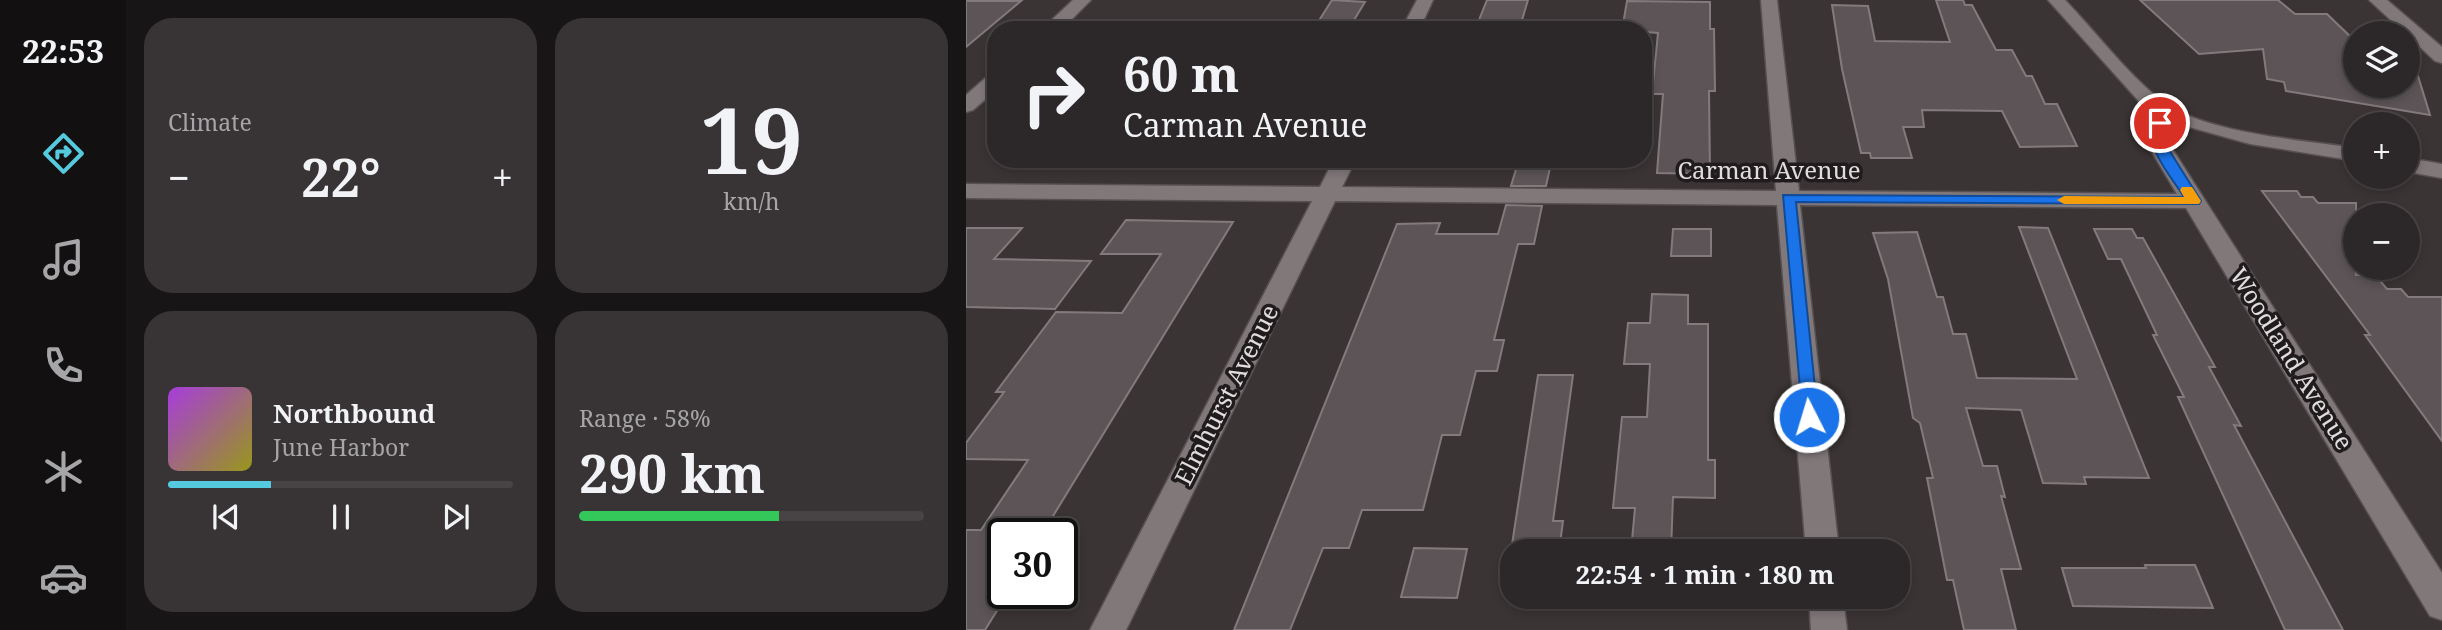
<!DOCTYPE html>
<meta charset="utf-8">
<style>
body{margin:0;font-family:"Noto Serif",serif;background:#383334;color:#f1f3f6;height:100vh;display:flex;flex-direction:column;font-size:26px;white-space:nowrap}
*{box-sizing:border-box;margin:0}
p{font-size:23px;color:#a6a5a8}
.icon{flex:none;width:38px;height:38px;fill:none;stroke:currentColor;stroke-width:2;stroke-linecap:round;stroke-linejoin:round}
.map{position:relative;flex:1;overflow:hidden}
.drawer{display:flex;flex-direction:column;gap:18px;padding:18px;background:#181516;width:840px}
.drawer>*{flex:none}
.hud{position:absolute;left:21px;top:21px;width:665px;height:147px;border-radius:28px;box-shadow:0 4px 10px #0003,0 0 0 2px #484445;background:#2c2728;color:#f1f3f6;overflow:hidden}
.controls{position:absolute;left:1377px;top:21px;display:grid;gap:14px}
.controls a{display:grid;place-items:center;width:77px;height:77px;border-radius:50%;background:#2c2728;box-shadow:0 4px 10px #0003,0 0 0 2px #484445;font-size:35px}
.speed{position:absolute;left:21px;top:518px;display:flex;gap:14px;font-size:35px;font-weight:700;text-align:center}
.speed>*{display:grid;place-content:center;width:91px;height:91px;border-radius:50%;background:#2c2728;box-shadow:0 4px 10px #0003,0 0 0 2px #484445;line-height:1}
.speed .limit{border:4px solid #111;border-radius:10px;background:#fff;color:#111}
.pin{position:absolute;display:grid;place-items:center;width:60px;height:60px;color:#fff;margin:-30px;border:4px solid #fff;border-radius:50%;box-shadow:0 2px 7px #0007}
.me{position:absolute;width:77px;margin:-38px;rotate:355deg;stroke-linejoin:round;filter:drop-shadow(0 0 5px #0008)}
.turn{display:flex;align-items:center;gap:24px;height:147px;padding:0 21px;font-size:32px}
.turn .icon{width:91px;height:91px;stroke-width:2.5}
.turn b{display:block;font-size:49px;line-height:60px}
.big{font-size:52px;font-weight:700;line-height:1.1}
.drawer .widget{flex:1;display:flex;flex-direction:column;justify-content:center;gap:10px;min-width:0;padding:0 24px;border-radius:28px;background:#383334}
.drawer .dial{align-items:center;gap:0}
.dial b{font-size:91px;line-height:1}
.song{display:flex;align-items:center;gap:21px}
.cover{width:84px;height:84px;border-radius:10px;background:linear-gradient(135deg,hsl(280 70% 55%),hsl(60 70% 35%))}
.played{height:7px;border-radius:4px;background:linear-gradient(90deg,#55cadf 30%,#484445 30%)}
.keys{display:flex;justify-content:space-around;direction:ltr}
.heat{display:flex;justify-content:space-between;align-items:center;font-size:38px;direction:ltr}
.charge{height:10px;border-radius:5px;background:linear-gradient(90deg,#34c759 58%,#484445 0)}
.drawer .tiles{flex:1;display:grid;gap:18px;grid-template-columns:repeat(2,1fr)}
.trip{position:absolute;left:534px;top:539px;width:410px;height:70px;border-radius:28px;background:#2c2728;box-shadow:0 4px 10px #0003,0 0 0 2px #484445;font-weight:700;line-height:70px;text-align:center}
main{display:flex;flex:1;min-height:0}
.dock{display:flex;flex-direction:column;width:126px;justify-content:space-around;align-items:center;background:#121010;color:#a6a5a8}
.dock .icon{width:49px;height:49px}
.dock .selected{color:#55cadf}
.dock b{font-size:32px;color:#f1f3f6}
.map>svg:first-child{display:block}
.building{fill:#5c5456;stroke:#827a7c;stroke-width:2}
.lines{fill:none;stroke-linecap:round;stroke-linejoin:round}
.minor-casing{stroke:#575153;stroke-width:3}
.minor{fill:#81787a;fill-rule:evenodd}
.route{fill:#1a73e8;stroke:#114b97;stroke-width:2}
.slow{fill:#f59e0b}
.labels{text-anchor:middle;stroke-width:7;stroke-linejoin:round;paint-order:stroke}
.street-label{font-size:24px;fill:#e1dcdd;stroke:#201c1d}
</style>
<main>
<nav class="dock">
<b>22:53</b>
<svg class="icon selected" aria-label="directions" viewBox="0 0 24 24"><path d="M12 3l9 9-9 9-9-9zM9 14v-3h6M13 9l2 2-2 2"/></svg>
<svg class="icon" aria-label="music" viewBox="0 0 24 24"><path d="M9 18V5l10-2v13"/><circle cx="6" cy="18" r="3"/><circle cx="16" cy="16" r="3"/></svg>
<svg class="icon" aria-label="phone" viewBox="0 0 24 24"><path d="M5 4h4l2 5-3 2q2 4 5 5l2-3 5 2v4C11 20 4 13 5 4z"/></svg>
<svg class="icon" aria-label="climate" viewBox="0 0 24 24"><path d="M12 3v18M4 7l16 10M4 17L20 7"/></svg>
<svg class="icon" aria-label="car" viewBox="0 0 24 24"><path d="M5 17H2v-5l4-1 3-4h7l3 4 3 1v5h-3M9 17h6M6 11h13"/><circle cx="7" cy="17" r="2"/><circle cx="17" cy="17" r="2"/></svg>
</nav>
<section class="drawer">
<div class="tiles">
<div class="widget"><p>Climate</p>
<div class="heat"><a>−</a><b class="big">22°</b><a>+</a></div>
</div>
<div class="widget dial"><b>19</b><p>km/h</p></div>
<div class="widget">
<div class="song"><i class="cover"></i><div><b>Northbound</b><p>June Harbor</p></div></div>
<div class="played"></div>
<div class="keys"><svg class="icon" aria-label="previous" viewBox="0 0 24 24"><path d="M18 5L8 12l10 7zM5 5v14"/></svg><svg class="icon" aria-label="pause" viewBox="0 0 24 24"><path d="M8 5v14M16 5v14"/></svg><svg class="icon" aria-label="next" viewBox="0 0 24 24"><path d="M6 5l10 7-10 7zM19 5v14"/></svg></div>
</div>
<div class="widget"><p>Range · 58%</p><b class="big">290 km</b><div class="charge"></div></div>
</div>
</section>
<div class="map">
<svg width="1476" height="630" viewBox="0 0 1476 630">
<rect width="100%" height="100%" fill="#3b3435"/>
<path class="building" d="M 366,0 L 399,2 L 382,30 L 347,30 Z
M 521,0 L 562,0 L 553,30 L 509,30 Z
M 970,0 L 997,0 L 999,5 L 1006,5 L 1030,50 L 1046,50 L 1060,76 L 1066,76 L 1079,104 L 1091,104 L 1111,146 L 1054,147 L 1036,111 L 956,110 L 958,127 L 937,127 L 946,158 L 905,158 L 904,153 L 895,153 L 876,69 L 866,5 L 902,6 L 909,41 L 984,42 Z
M 1174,0 L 1312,0 L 1329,14 L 1361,14 L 1390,42 L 1390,86 L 1442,86 L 1442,75 L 1452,76 L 1464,115 L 1320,91 L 1318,82 L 1301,79 L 1297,49 L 1233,54 Z
M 0,1 L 55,1 L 0,47 Z
M 661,1 L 744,2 L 744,29 L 748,29 L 749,91 L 743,91 L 744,174 L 691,173 L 697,94 L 686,94 L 692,33 L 656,30 Z
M 553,159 L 586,159 L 580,186 L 545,186 Z
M 1296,191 L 1331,191 L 1335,197 L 1347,197 L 1352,203 L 1390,203 L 1390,275 L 1409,275 L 1421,289 L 1435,289 L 1442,297 L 1476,297 L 1476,441 L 1399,335 L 1404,335 Z
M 540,205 L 576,206 L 568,244 L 552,244 L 528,340 L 538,340 L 531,371 L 510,371 L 494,435 L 476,435 L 457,510 L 396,510 L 383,548 L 357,548 L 324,630 L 268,630 L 431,224 L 474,223 L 470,234 L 532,234 Z
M 160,220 L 267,222 L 76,534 L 37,534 L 37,601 L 19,630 L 0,630 L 0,530 L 15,530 L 62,460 L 0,459 L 0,443 L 38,392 L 30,392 L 90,312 L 156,313 L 195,254 L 135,254 Z
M 1053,227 L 1082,228 L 1183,478 L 1118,477 L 1120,484 L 1077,483 L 1055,410 L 1000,408 L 1017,466 L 1031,466 L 1039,497 L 1035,496 L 1055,569 L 1035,569 L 1050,630 L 998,630 L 987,580 L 981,580 L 961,478 L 967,478 L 954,423 L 947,418 L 922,279 L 907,233 L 951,232 L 971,297 L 977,297 L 987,334 L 1000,334 L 1011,378 L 1111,379 Z
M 0,228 L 56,228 L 28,259 L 125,261 L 89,309 L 0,307 Z
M 707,229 L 745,229 L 745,256 L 705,256 Z
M 1128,229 L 1166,229 L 1171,238 L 1177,238 L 1249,367 L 1243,367 L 1275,426 L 1268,425 L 1377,630 L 1319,630 L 1212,397 L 1218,397 L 1187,335 L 1191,335 L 1155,259 L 1142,259 Z
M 686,294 L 722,295 L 722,324 L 742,324 L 742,460 L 749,460 L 749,498 L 707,497 L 705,551 L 665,551 L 669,508 L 647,508 L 656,417 L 681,417 L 684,364 L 658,364 L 662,323 L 684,323 Z
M 572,375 L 607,375 L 587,521 L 597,521 L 593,551 L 545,551 Z
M 448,548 L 501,549 L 491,598 L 435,597 Z
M 1179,565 L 1229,565 L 1247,608 L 1107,606 L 1096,568 L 1180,568 Z"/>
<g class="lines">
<g class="minor-casing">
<path id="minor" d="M 107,0 L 125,0 L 95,30 L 75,30 Z
M 451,0 L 467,0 L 453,30 L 435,30 Z
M 795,0 L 811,0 L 833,191 L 1211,194 L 1180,142 L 1179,131 L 1193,116 L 1179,108 L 1082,0 L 1099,0 C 1130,32 1158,70 1192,98 C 1232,133 1337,140 1390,148 L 1390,161 L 1284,144 L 1209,123 L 1200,132 L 1202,142 L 1476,573 L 1476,620 L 1464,616 L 1220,208 L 834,205 L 873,551 L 840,551 L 811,205 L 369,201 L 160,630 L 124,630 L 346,201 L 0,198 L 0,184 L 354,187 L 368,159 L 390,159 L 376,187 L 810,191 Z
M 1403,0 L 1421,0 L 1476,47 L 1476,63 L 1469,61 Z
M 30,73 L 30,90 L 7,110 L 0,112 L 0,95 L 23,75 Z
M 1442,158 L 1476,164 L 1476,178 L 1442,172 Z
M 843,597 L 877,597 L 881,630 L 845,630 Z"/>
</g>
<use href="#minor" class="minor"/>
</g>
<path class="route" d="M 1194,119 L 1200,123 L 1196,131 L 1198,142 L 1235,201 L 1233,204 L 830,202 L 852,417 L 843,424 L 837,422 L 817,195 L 1218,197 C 1205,176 1175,144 1189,120 Z"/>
<path class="slow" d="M 1216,187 L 1226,187 L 1235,201 L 1233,204 L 1098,204 L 1091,200 L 1098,196 L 1218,197 L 1214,190 Z"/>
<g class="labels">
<g class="street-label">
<text x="803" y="179">Carman Avenue</text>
<text transform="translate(1325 359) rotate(58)" y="8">Woodland Avenue</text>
<text transform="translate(261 395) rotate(-63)" y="8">Elmhurst Avenue</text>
</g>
</g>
</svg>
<div class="controls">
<a><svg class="icon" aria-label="layers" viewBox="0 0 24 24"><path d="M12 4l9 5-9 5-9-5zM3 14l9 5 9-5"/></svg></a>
<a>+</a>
<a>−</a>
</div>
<div class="speed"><div class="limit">30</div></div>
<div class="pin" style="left:1194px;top:123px;background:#d93025"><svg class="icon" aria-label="arrive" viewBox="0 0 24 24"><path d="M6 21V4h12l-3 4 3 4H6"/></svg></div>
<svg class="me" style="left:843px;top:417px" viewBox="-20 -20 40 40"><circle r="17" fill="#1a73e8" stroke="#fff" stroke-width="3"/><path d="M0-11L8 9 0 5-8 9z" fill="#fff"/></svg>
<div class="trip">22:54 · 1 min · 180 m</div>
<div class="hud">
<div class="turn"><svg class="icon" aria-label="right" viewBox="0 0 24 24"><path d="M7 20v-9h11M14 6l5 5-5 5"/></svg><div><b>60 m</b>Carman Avenue</div></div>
</div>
</div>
</main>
